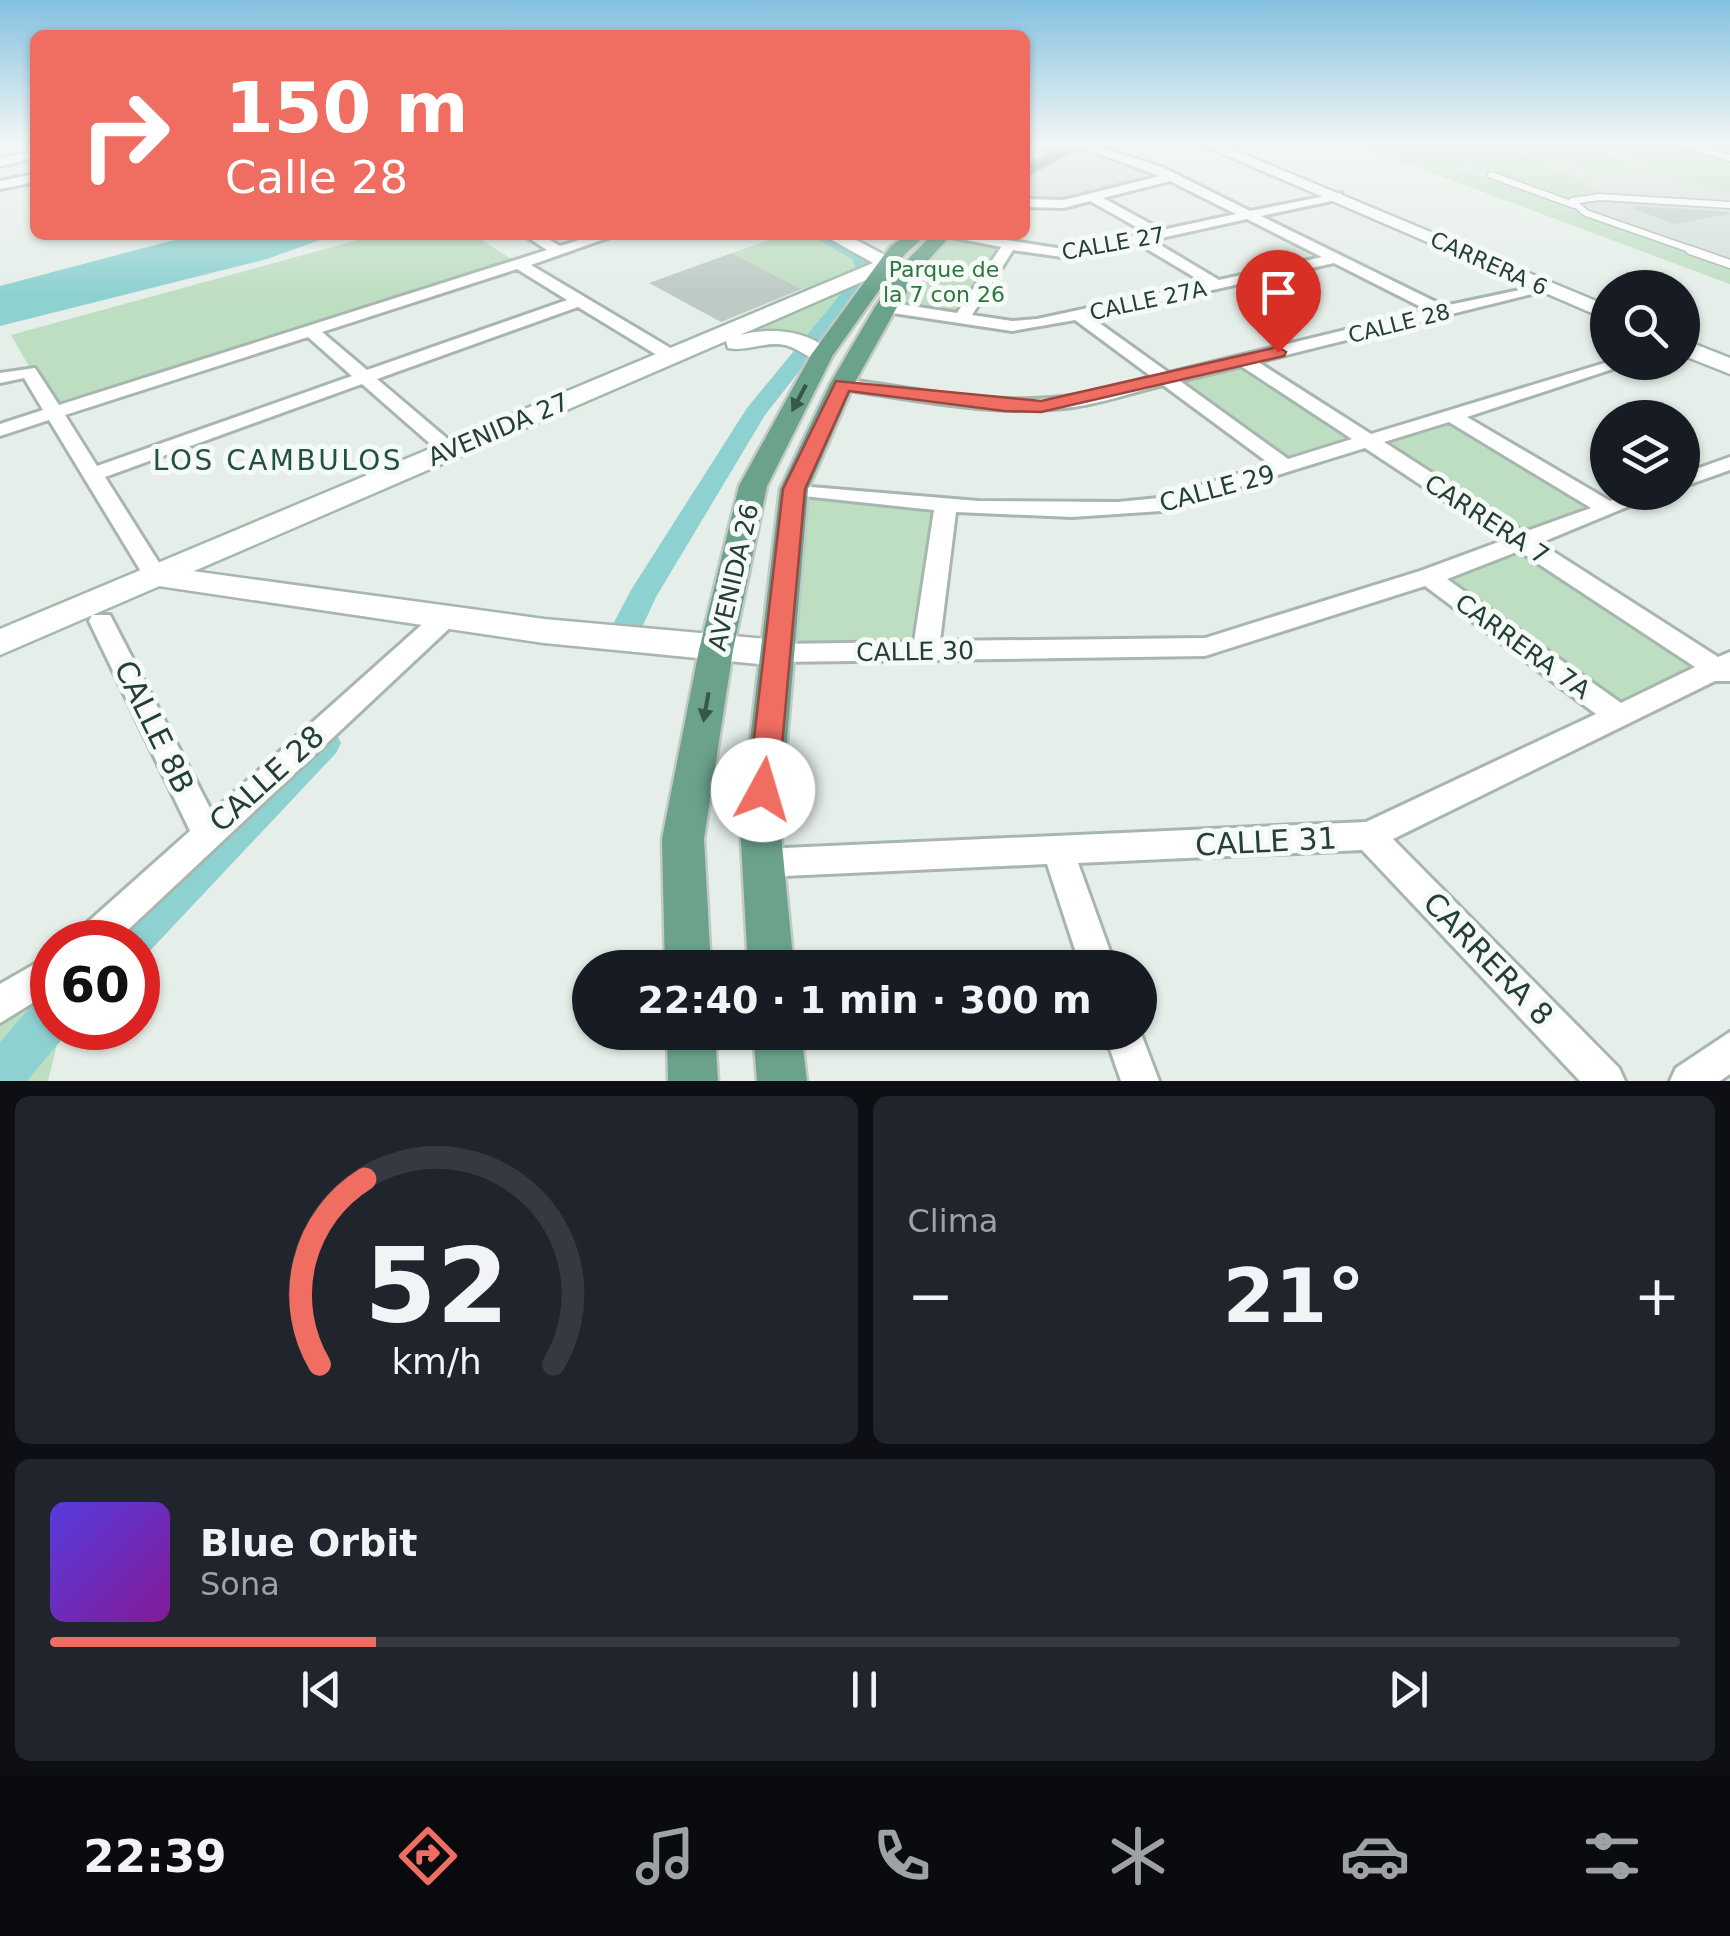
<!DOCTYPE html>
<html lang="es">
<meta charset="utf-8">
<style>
body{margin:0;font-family:"DejaVu Sans",sans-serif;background:#20242c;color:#f1f3f6;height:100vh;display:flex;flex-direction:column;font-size:38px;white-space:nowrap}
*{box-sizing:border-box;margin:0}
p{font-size:32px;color:#9ea1a6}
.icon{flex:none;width:55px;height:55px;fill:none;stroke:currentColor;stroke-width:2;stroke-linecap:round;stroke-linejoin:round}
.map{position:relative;height:1081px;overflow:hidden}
.details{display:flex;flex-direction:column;gap:15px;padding:15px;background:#0d0f14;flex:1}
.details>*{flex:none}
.hud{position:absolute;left:30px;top:30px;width:1000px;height:210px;border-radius:15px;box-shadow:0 2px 8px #0004;background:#f06d61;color:#fff;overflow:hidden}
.tools{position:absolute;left:1590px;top:270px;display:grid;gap:20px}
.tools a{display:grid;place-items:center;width:110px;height:110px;border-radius:50%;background:#171b24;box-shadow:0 2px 8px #0004;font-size:50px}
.speed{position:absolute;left:30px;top:920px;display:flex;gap:20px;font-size:50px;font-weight:700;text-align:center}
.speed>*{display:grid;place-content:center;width:130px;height:130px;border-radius:50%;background:#171b24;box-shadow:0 2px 8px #0004;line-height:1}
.speed .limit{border:15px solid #d22;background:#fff;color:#111}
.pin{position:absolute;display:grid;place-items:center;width:85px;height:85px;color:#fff;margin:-102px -42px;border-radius:50% 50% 50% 0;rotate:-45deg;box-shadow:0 0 10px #0007}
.pin .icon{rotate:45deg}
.me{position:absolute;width:110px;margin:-55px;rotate:6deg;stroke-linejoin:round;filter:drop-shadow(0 0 8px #0008)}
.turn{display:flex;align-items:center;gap:35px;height:210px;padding:0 30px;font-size:45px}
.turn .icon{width:130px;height:130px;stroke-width:2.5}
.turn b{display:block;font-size:70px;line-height:85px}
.big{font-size:75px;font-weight:700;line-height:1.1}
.details .tile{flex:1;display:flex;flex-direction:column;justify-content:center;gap:15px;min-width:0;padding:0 35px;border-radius:15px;background:#20242c}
.details .dial{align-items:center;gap:0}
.dial svg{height:260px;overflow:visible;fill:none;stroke:#363941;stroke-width:7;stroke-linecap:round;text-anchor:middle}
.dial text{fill:#f1f3f6;stroke:none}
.song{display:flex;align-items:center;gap:30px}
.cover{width:120px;height:120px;border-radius:15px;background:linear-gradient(135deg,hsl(250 70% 55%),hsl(290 70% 35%))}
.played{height:10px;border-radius:5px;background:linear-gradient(90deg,#f06d61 20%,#363941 20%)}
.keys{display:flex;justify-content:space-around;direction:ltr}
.heat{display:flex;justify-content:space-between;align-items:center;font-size:55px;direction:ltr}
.details .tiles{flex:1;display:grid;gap:15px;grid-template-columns:1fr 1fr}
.tile:last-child{grid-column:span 2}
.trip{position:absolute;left:572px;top:950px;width:585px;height:100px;border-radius:50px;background:#171b24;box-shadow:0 2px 8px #0004;font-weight:700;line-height:100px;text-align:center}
.dock{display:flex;height:160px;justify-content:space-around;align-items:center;background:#090b0e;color:#9ea1a6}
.dock .icon{width:70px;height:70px}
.dock .on{color:#f06d61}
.dock b{font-size:45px;color:#f1f3f6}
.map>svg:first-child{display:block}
.built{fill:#d3ded7}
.green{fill:#bedec2}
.water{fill:#8ed1d1}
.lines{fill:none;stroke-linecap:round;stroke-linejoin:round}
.canal{fill:#8ed1d1;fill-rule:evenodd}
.building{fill:#bdcbc4}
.service-far1-casing{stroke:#a7b6ae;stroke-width:9}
.service-casing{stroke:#a7b6ae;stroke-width:11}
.minor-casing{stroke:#a7b6ae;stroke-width:6}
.tertiary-casing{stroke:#a7b6ae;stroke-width:5}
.secondary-casing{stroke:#a3b9ae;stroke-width:5}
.primary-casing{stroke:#c2c9c6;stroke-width:5}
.service-far1{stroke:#fff;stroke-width:6}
.service{stroke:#fff;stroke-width:8}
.minor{fill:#fff;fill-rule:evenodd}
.tertiary{fill:#fff;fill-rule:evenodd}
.secondary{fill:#fff;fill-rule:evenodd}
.primary{fill:#6aa28b;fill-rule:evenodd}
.oneway{fill:#36584a}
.route{fill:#f06d61;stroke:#9c473f;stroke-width:2.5}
.labels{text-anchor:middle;stroke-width:10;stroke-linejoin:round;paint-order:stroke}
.far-street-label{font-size:22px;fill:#243f34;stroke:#f5faf7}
.far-park-label{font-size:22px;fill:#2e763f;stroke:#f5faf7}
.street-label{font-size:25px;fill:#243f34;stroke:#f5faf7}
.neighbourhood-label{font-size:28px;letter-spacing:2.5px;fill:#20523d;stroke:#f5faf7}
.near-street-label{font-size:30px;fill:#243f34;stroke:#f5faf7}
</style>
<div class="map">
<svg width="1730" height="1081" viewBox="0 0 1730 1081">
<rect width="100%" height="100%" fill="#e5eee8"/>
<path class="built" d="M 1353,143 L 1730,143 L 1730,284 L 1523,207 Z
M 1079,144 L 1170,177 L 1094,198 L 1025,203 L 1025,172 Z"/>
<path class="green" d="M 1353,143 L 1599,143 L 1613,156 L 1656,172 L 1615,172 L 1621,176 C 1593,178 1569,160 1541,165 L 1589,183 L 1581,186 L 1607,195 L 1561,198 L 1467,165 L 1457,168 L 1730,269 L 1730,284 Z
M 1617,143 L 1680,145 L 1730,160 L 1730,193 C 1702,184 1627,167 1610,145 Z
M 376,235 L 474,235 L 519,264 L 55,412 L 11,335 Z
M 783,235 L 832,235 L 887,264 L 844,286 L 867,291 L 822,355 L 763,335 L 735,330 L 816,296 L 732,253 Z
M 942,235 L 1008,247 L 962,318 L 886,307 Z
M 1244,360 L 1371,443 L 1455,418 L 1608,509 L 1523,541 L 1716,669 L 1619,716 L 1428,577 L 1521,542 L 1371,443 L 1288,468 L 1168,379 Z
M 794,489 L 946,504 L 926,650 L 778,653 Z
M 52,973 L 52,1028 L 61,1028 L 48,1081 L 0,1081 L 0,1011 Z"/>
<path class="water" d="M 193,235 L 334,235 L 267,259 L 0,326 L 0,286 Z"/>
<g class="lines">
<path class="canal" d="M 810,235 C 839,235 864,245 876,273 L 765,415 L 656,597 L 633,647 L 622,650 L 592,644 L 588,636 L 592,628 L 612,626 L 631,590 L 747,408 L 858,273 L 852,259 Z
M 324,729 L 336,733 L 341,743 L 336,753 L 145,956 L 138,959 L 138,942 L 109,942 L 115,928 L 312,733 Z
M 52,994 L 52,1028 L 69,1028 L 68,1032 L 27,1081 L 0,1081 L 0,1042 L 36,1000 Z"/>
</g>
<path class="building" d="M 1639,206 L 1728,212 L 1730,214 L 1674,224 L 1631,208 Z
M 732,253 L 802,289 L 721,322 L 649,283 Z"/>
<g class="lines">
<g class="service-far1-casing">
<path id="service-far1" d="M 1682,143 L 1730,158
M 1491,175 L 1574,205
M 1698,252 L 1586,213 L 1572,201 L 1600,197 L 1730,205"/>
</g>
<g class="service-casing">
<path id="service" d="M 1690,250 L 1730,264"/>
</g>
<g class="minor-casing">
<path id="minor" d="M 1025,143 L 1046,143 L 1057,147 L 1051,150 Z
M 1086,143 L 1162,167 L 1250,211 L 1341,193 L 1341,199 L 1261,216 L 1444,306 L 1548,284 L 1548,290 L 1258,362 L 1371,434 L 1608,362 L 1634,362 L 1467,417 L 1610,501 L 1632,492 L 1663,492 L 1540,543 L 1718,657 L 1730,652 L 1730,681 L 1715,681 L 1393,839 L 1619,1068 L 1625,1081 L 1580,1081 L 1362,850 L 1078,863 L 1116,968 L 1081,968 L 1047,864 L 762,877 L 751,873 L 746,863 L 751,853 L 762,849 L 1366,822 L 1596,714 L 1425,586 L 1205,656 L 778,662 L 769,660 L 765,653 L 769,646 L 778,644 L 914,642 L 934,510 L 794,495 L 787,493 L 783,489 L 787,485 L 978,501 L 1118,502 L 1159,498 L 1270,464 L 1163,385 C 1133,392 1103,403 1073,407 C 996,417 918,400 842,389 L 833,384 L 842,379 C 918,389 999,408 1076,395 C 1101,391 1127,383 1152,377 L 1075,320 L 1012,331 L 886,312 L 878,307 L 886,302 L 957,313 L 1001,247 L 941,235 L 975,235 L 1069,250 L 1147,233 L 1090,201 L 1064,208 L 1025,207 L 1025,199 L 1064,200 L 1160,176 L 1073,144 ZM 1170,181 L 1236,214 L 1162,230 L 1103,198 ZM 1247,219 L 1322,257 L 1219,280 L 1152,240 ZM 1137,243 L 1204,283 L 1037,319 L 1012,321 L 972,315 L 1013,250 L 1069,258 ZM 1334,263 L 1427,310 L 1169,373 L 1091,317 ZM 1241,366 L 1352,439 L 1288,459 L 1180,381 ZM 1449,422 L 1591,508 L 1524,532 L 1384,442 ZM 1365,448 L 1504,540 L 1420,571 L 1205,638 L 940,641 L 956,512 L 1072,517 L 1161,511 ZM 1519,551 L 1695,667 L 1621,703 L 1447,579 Z
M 35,152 L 35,158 L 0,166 L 0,158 Z
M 35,174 L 35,182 L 0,189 L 0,181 Z
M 524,235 L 541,235 L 560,246 L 595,235 L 616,235 L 531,265 L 677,352 L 677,360 L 665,360 L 578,307 L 377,379 L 456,446 L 459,450 L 456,454 L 442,454 L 362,384 L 105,477 L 168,577 L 156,585 L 148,583 L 49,420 L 0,436 L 0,424 L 43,410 L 24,378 L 0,383 L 0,373 L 35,368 L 59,405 L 547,250 ZM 517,269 L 567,300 L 367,370 L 322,332 ZM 308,337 L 352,376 L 97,466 L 65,415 Z
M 1730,457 L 1730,470 L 1682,487 L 1682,474 Z
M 445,609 L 454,612 L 457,618 L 454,624 L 115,942 L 74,942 L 79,930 L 190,831 L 89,621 L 92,615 L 110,615 L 212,812 L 436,612 Z
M 52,954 L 52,991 L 0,1023 L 0,984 Z
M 1104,1032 L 1140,1031 L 1159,1081 L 1121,1081 Z
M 1730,1032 L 1730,1074 L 1720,1081 L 1670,1081 L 1676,1068 Z"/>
</g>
<g class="tertiary-casing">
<path id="tertiary" d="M 1198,143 L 1217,143 L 1608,306 L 1608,320 Z
M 1682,339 L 1730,358 L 1730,374 L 1682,355 Z
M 156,566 L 544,619 L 778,640 L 790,644 L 795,653 L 790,662 L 778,666 L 544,643 L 145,584 L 140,577 L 145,570 Z"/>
</g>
<g class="secondary-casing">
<path id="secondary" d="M 823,235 L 847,235 L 911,269 L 901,275 L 889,270 L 740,335 C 771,327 811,330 833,355 L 830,360 C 812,364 802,349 785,345 C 765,341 746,352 728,348 L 726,341 L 0,655 L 0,629 L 873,263 Z"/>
</g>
<g class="primary-casing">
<path id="primary" d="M 1072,143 L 1090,143 L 1025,177 L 1025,166 Z
M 906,235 L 926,235 L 904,255 L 833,355 L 767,486 L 733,650 L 704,839 L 711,968 L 665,968 L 662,839 L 699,650 L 739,486 L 811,355 L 890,247 Z
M 932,235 L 951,235 L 924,265 L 897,307 L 854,384 L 808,489 L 780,824 L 794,968 L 748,968 L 740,824 L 780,489 L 830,384 L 875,307 L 910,257 Z
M 667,1032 L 715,1032 L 718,1081 L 668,1081 Z
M 753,1032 L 801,1032 L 807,1081 L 757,1081 Z"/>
</g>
<use href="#service-far1" class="service-far1"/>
<use href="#service" class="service"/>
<use href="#minor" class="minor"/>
<use href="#tertiary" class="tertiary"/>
<use href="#secondary" class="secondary"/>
<use href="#primary" class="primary"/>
</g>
<defs><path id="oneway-solid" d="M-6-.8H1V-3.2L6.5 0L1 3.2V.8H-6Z" transform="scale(2.5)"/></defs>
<g class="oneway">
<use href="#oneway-solid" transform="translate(799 398) rotate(118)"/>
<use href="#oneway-solid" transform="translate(706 707) rotate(100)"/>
</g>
<linearGradient id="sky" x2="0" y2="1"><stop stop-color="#84c0df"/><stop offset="0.49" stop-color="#f3f7f5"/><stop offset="1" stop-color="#f3f7f5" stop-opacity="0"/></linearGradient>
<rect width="1730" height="294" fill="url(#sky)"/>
<path class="route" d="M 1278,347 L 1286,352 L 1284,356 L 1041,412 L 1004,411 L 849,391 L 805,489 L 778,790 L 774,798 L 763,802 L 753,798 L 748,790 L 783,489 L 836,381 L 1041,401 Z"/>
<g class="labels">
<g class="far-street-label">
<text transform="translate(1113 243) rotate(-10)" y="8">CALLE 27</text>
<text transform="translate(1489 263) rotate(24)" y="8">CARRERA 6</text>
<text transform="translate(1148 300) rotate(-12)" y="8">CALLE 27A</text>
<text transform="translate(1399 323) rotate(-14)" y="8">CALLE 28</text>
</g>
<g class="far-park-label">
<text x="944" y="277">Parque de<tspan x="944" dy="25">la 7 con 26</tspan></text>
</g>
<g class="street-label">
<text transform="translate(498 429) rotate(-23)" y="9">AVENIDA 27</text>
<text transform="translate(1217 488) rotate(-15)" y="9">CALLE 29</text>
<text transform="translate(1487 519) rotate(33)" y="9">CARRERA 7</text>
<text transform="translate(733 577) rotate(-77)" y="9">AVENIDA 26</text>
<text transform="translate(1523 646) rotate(36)" y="9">CARRERA 7A</text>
<text transform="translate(915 651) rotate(-1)" y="9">CALLE 30</text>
</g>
<g class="neighbourhood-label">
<text x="278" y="470">LOS CAMBULOS</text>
</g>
<g class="near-street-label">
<text transform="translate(154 727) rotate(64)" y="10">CALLE 8B</text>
<text transform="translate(267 779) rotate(-42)" y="10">CALLE 28</text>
<text transform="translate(1266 842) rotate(-3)" y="10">CALLE 31</text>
<text transform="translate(1488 959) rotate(46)" y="10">CARRERA 8</text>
</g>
</g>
</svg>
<div class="tools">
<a><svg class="icon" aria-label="search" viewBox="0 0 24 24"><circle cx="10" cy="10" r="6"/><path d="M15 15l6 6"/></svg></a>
<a><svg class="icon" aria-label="layers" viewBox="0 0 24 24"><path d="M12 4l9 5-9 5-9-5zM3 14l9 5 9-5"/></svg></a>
</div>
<div class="speed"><div class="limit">60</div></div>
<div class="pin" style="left:1278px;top:352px;background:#d93025"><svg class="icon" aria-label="arrive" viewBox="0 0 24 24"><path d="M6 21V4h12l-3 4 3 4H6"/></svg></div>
<svg class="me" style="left:763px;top:790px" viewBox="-20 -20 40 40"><circle r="19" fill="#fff"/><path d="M0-13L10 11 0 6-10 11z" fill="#f06d61"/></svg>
<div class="trip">22:40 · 1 min · 300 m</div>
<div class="hud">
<div class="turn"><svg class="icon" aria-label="right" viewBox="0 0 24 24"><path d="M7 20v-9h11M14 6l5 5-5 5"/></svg><div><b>150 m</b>Calle 28</div></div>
</div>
</div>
<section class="details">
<div class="tiles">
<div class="tile dial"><svg viewBox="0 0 100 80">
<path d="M14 69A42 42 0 1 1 86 69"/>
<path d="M14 69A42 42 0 0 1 28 12" stroke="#f06d61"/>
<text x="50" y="56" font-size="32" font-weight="700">52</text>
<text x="50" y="72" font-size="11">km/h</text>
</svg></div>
<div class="tile"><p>Clima</p>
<div class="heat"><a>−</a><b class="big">21°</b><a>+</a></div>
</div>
<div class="tile">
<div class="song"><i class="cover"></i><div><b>Blue Orbit</b><p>Sona</p></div></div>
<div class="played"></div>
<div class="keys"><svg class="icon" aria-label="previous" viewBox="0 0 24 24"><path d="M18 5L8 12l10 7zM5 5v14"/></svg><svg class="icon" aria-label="pause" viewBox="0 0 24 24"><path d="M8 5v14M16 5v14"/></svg><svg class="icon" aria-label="next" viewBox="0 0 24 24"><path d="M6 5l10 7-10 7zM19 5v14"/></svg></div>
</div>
</div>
</section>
<nav class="dock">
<b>22:39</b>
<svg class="icon on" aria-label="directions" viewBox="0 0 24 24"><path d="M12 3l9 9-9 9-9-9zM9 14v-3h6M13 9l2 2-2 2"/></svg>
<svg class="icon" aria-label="music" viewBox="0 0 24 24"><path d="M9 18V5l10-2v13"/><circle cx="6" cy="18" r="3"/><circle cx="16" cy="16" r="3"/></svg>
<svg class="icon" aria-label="phone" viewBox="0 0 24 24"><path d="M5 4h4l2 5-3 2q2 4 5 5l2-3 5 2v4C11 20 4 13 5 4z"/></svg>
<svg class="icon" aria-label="climate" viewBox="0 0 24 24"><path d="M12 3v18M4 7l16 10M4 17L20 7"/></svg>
<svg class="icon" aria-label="car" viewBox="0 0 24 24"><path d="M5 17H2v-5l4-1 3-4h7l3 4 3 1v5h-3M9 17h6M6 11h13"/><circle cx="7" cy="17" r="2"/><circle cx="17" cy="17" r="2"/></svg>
<svg class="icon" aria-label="filters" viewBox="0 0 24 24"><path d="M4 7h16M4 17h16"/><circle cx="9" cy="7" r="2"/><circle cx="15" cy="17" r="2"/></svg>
</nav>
